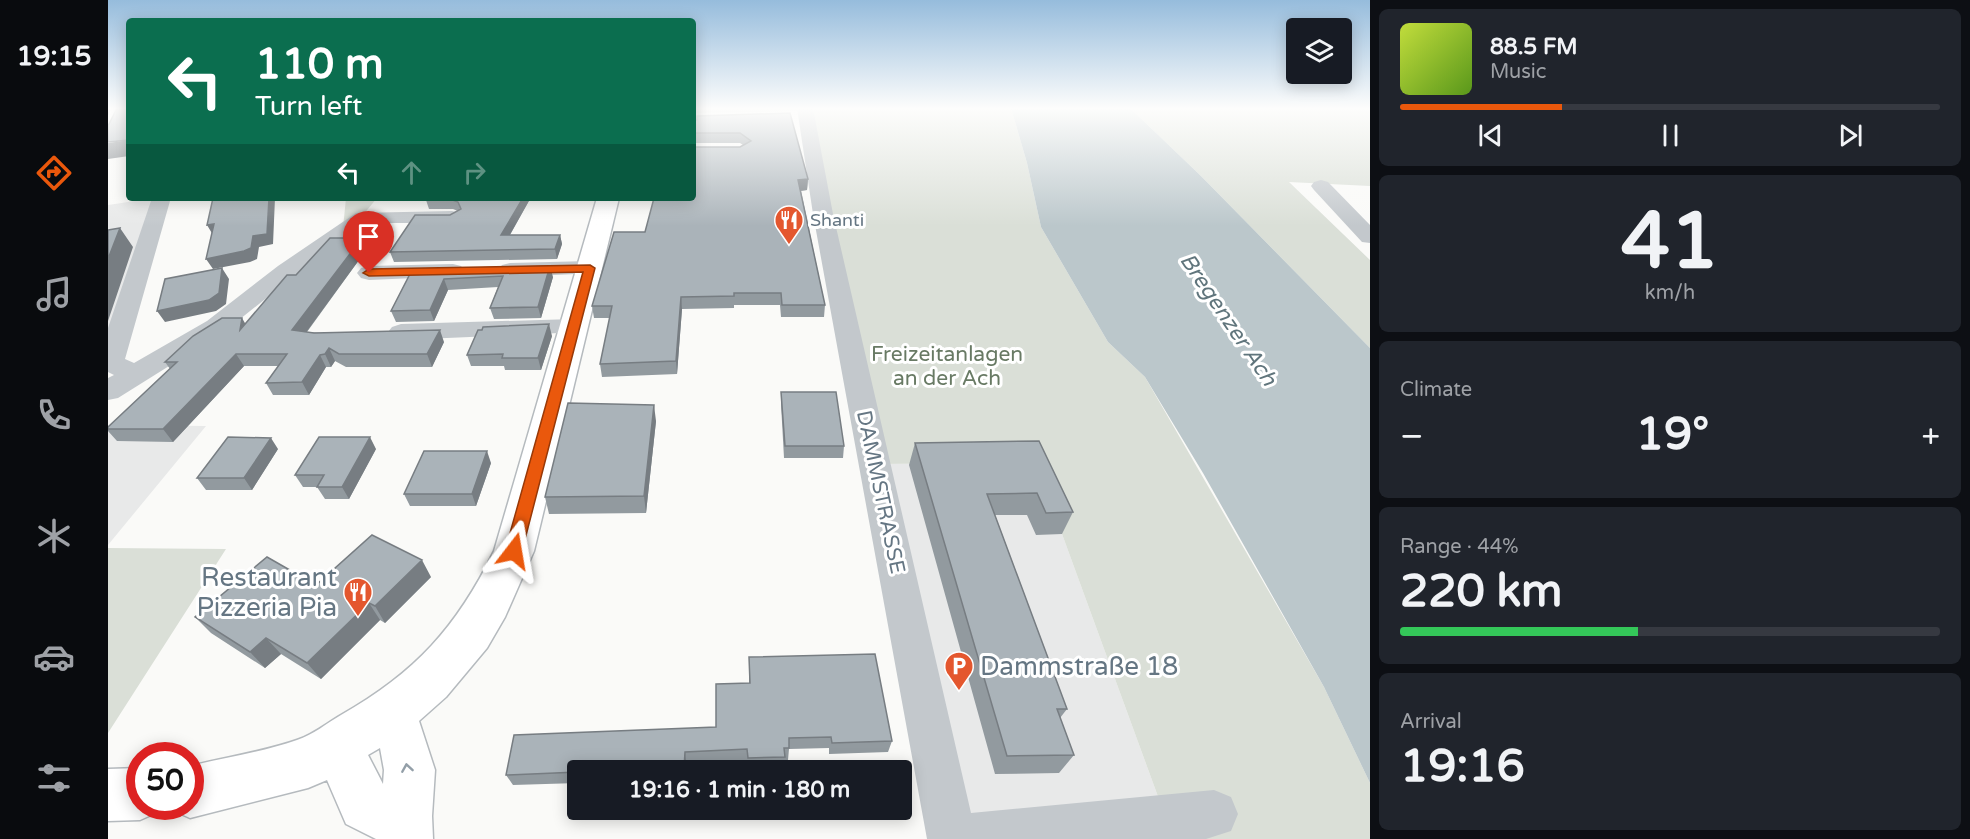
<!DOCTYPE html>
<meta charset="utf-8">
<style>
body{margin:0;font-family:"Varela Round",sans-serif;background:#20242c;color:#f1f3f6;height:100vh;display:flex;flex-direction:column;font-size:22px;white-space:nowrap}
*{box-sizing:border-box;margin:0}
p{font-size:20px;color:#9ea1a6}
.icon{flex:none;width:33px;height:33px;fill:none;stroke:currentColor;stroke-width:2;stroke-linecap:round;stroke-linejoin:round}
.map{position:relative;flex:1;overflow:hidden}
.panel{display:flex;flex-direction:column;gap:9px;padding:9px;background:#0d0f14;width:600px}
.panel>*{flex:none}
.top-card{position:absolute;left:18px;top:18px;width:570px;height:183px;border-radius:6px;box-shadow:0 3px 15px #0003;background:#0b6e4f;color:#fff;overflow:hidden}
.fabs{position:absolute;left:1178px;top:18px;display:grid;gap:12px}
.fabs a{display:grid;place-items:center;width:66px;height:66px;border-radius:6px;background:#171b24;box-shadow:0 3px 15px #0003;font-size:30px}
.speed{position:absolute;left:18px;top:742px;display:flex;gap:12px;font-size:30px;font-weight:700;text-align:center}
.speed>*{display:grid;place-content:center;width:78px;height:78px;border-radius:50%;background:#171b24;box-shadow:0 3px 15px #0003;line-height:1}
.speed .limit{border:9px solid #d22;background:#fff;color:#111}
.pin{position:absolute;display:grid;place-items:center;width:51px;height:51px;color:#fff;margin:-62px -26px;border-radius:50% 50% 50% 0;rotate:-45deg;box-shadow:0 0 6px #0007}
.pin .icon{rotate:45deg}
.me{position:absolute;width:66px;margin:-33px;rotate:14deg;stroke-linejoin:round;filter:drop-shadow(0 0 4px #0008)}
.turn{display:flex;align-items:center;gap:21px;height:126px;padding:0 30px;font-size:27px}
.turn .icon{width:78px;height:78px;stroke-width:2.5}
.turn b{display:block;font-size:42px;line-height:51px}
.lanes{display:flex;align-items:center;height:57px;padding:0 30px;background:#0003;justify-content:center;gap:30px;direction:ltr}
.lanes .off{opacity:.35}
.big{font-size:45px;font-weight:800;line-height:1.1}
.panel .tile{flex:1;display:flex;flex-direction:column;justify-content:center;gap:9px;min-width:0;padding:0 21px;border-radius:9px;background:#20242c}
.panel .dial{align-items:center;gap:0}
.dial b{font-size:78px;line-height:1}
.song{display:flex;align-items:center;gap:18px}
.cover{width:72px;height:72px;border-radius:9px;background:linear-gradient(135deg,hsl(70 70% 55%),hsl(90 70% 35%))}
.played{height:6px;border-radius:3px;background:linear-gradient(90deg,#ea580c 30%,#363941 30%)}
.keys{display:flex;justify-content:space-around;direction:ltr}
.heat{display:flex;justify-content:space-between;align-items:center;font-size:33px;direction:ltr}
.charge{height:9px;border-radius:4px;background:linear-gradient(90deg,#34c759 44%,#363941 0)}
.trip{position:absolute;left:459px;top:760px;width:345px;height:60px;border-radius:6px;background:#171b24;box-shadow:0 3px 15px #0003;font-weight:800;line-height:60px;text-align:center}
main{display:flex;flex:1;min-height:0}
.dock{display:flex;flex-direction:column;width:108px;justify-content:space-around;align-items:center;background:#090b0e;color:#9ea1a6}
.dock .icon{width:42px;height:42px}
.dock .selected{color:#ea580c}
.dock b{font-size:27px;color:#f1f3f6}
.map>svg:first-child{display:block}
.built{fill:#e8e9e9}
.green{fill:#dadfd7}
.water{fill:#bbc7cb}
.lines{fill:none;stroke-linecap:round;stroke-linejoin:round}
.major-casing{stroke:#b5babe;stroke-width:3}
.minor{fill:#c3c8cc;fill-rule:evenodd}
.major{fill:#fff;fill-rule:evenodd}
.wall{fill:#929a9f}
.shaded-wall{fill:#777d82}
.building{fill:#aab3b9;stroke:#777d82;stroke-width:1.5}
.oneway{stroke:#939fa8}
.route{fill:#ea580c;stroke:#983908;stroke-width:1.5}
.labels{text-anchor:middle;stroke-width:6;stroke-linejoin:round;paint-order:stroke}
.far-poi-label{font-size:18px;fill:#657683;stroke:#fff;text-anchor:start}
.park-label{font-size:21px;fill:#687a64;stroke:#fff}
.street-label{font-size:21px;fill:#657683;stroke:#fff}
.water-label{font-size:22px;font-style:italic;fill:#60757c;stroke:#fff}
.near-poi-label{font-size:26px;fill:#657683;stroke:#fff;text-anchor:end}
</style>
<main>
<nav class="dock">
<b>19:15</b>
<svg class="icon selected" aria-label="directions" viewBox="0 0 24 24"><path d="M12 3l9 9-9 9-9-9zM9 14v-3h6M13 9l2 2-2 2"/></svg>
<svg class="icon" aria-label="music" viewBox="0 0 24 24"><path d="M9 18V5l10-2v13"/><circle cx="6" cy="18" r="3"/><circle cx="16" cy="16" r="3"/></svg>
<svg class="icon" aria-label="phone" viewBox="0 0 24 24"><path d="M5 4h4l2 5-3 2q2 4 5 5l2-3 5 2v4C11 20 4 13 5 4z"/></svg>
<svg class="icon" aria-label="climate" viewBox="0 0 24 24"><path d="M12 3v18M4 7l16 10M4 17L20 7"/></svg>
<svg class="icon" aria-label="car" viewBox="0 0 24 24"><path d="M5 17H2v-5l4-1 3-4h7l3 4 3 1v5h-3M9 17h6M6 11h13"/><circle cx="7" cy="17" r="2"/><circle cx="17" cy="17" r="2"/></svg>
<svg class="icon" aria-label="filters" viewBox="0 0 24 24"><path d="M4 7h16M4 17h16"/><circle cx="9" cy="7" r="2"/><circle cx="15" cy="17" r="2"/></svg>
</nav>
<div class="map">
<svg width="1262" height="839" viewBox="0 0 1262 839">
<rect width="100%" height="100%" fill="#fafaf8"/>
<path class="built" d="M 47,198 L 0,358 L 0,205 Z
M 0,425 L 98,426 L 0,545 Z
M 922,463 L 954,534 L 1056,813 L 846,837 L 767,464 Z"/>
<path class="green" d="M 585,108 L 903,108 L 919,163 L 933,227 L 1000,342 L 1037,377 L 1216,687 L 1262,783 L 1262,839 L 1093,839 L 1056,813 L 954,534 L 922,463 L 767,464 L 697,111 L 585,113 Z
M 1022,108 L 1262,108 L 1262,186 L 1181,182 L 1262,260 L 1262,348 L 1093,176 Z
M 238,198 L 269,198 L 255,215 L 235,228 Z
M 0,548 L 118,549 L 0,733 Z"/>
<path class="water" d="M 903,108 L 1022,108 L 1093,176 L 1262,348 L 1262,783 L 1216,687 L 1095,473 L 1037,377 L 1000,342 L 933,227 L 919,163 Z"/>
<g class="lines">
<g class="major-casing">
<path id="major" d="M 489,198 L 511,198 L 426,551 L 397,617 L 379,648 L 338,697 L 311,721 L 327,770 L 324,816 L 325,839 L 268,839 L 238,824 L 219,780 L 200,788 L 82,818 L 64,810 L 62,807 L 82,807 L 82,766 C 118,757 155,752 189,740 C 205,735 219,723 233,715 C 307,673 349,627 386,551 ZM 272,748 L 276,770 L 275,784 L 260,755 Z
M 32,768 L 32,807 L 53,807 L 50,812 L 32,820 L 0,821 L 0,769 Z"/>
</g>
<path class="minor" d="M 689,108 L 705,108 L 725,214 L 863,813 L 1106,790 L 1123,797 L 1130,814 L 1123,831 L 1098,839 L 819,839 L 705,214 Z
M 1213,180 L 1220,182 L 1262,225 L 1262,243 L 1254,242 L 1206,190 L 1203,186 L 1206,182 Z
M 44,198 L 60,198 L 62,201 L 17,359 L 26,363 L 99,321 L 170,266 L 248,213 L 344,211 L 351,213 L 354,217 L 351,221 L 344,223 L 260,223 L 186,276 L 117,331 L 10,398 L 0,400 L 0,378 L 6,375 L 0,372 L 0,328 Z
M 482,261 L 490,263 L 493,268 L 490,273 L 402,277 L 394,275 L 390,270 L 394,265 L 402,263 Z
M 345,264 L 353,266 L 357,271 L 353,276 L 261,280 L 253,278 L 249,273 L 253,268 L 261,266 Z
M 466,319 L 475,322 L 479,327 L 475,332 L 293,340 L 284,337 L 280,332 L 284,327 L 293,324 Z"/>
<use href="#major" class="major"/>
</g>
<path class="wall" d="M 682,113 L 700,179 L 699,190 L 693,191 L 717,305 L 716,317 L 673,317 L 672,305 L 626,305 L 626,308 L 574,309 L 569,374 L 494,377 L 492,364 L 502,318 L 486,318 L 484,306 L 537,232 L 632,147 L 635,145 L 632,143 L 585,143 L 585,120 Z
M 422,199 L 402,235 L 452,235 L 454,244 L 449,259 L 286,262 L 282,252 L 350,211 L 345,209 L 321,209 L 318,200 Z
M 259,249 L 199,332 L 336,342 L 324,367 L 238,367 L 227,361 L 223,367 L 218,367 L 201,395 L 165,395 L 158,383 L 170,366 L 136,366 L 65,442 L 9,441 L 0,431 L 0,429 L 62,369 L 57,362 L 137,324 L 188,275 Z
M 304,270 L 445,277 L 433,318 L 386,319 L 382,308 L 390,287 L 340,290 L 326,321 L 288,322 L 283,311 Z
M 444,336 L 433,370 L 397,370 L 396,366 L 363,366 L 359,355 Z
M 673,392 L 736,446 L 735,458 L 676,458 L 673,404 Z
M 548,421 L 538,513 L 441,514 L 437,497 Z
M 931,441 L 965,512 L 954,534 L 928,535 L 919,515 L 887,515 L 959,709 L 952,718 L 966,755 L 951,773 L 887,774 L 801,465 L 807,443 Z
M 170,449 L 144,490 L 98,490 L 89,478 Z
M 268,449 L 241,499 L 217,499 L 209,487 L 195,487 L 187,475 Z
M 383,463 L 368,506 L 302,506 L 296,494 Z
M 323,577 L 277,623 L 272,620 L 213,679 L 173,654 L 157,668 L 103,633 L 87,617 L 208,585 Z
M 641,657 L 784,741 L 780,752 L 721,754 L 721,748 L 681,749 L 680,760 L 676,760 L 675,768 L 639,769 L 639,760 L 578,763 L 578,771 L 470,771 L 470,783 L 405,785 L 398,775 L 608,727 L 641,683 Z"/>
<path class="shaded-wall" d="M 0,108 L 3,108 L 0,116 Z
M 21,140 L 21,156 L 0,159 L 0,143 Z
M 700,179 L 699,190 L 690,191 L 690,180 Z
M 161,198 L 167,198 L 165,244 L 151,247 L 149,259 L 142,262 L 105,269 L 98,259 L 145,236 Z
M 415,198 L 422,198 L 422,199 L 396,245 L 393,235 Z
M 106,224 L 105,235 L 99,225 Z
M 12,228 L 25,247 L 0,321 L 0,259 Z
M 452,235 L 454,244 L 449,259 L 447,249 Z
M 254,238 L 259,249 L 191,342 L 184,330 Z
M 442,266 L 445,277 L 433,318 L 430,307 Z
M 114,268 L 121,279 L 118,304 L 108,311 L 57,322 L 49,311 Z
M 336,279 L 340,290 L 326,321 L 322,310 Z
M 573,297 L 574,309 L 569,374 L 568,361 Z
M 134,318 L 141,330 L 132,330 Z
M 441,324 L 444,336 L 433,370 L 430,358 Z
M 332,330 L 336,342 L 324,367 L 319,354 Z
M 221,348 L 227,361 L 223,367 L 217,354 Z
M 128,354 L 136,366 L 65,442 L 55,429 Z
M 212,355 L 218,367 L 201,395 L 194,382 Z
M 546,405 L 548,421 L 538,513 L 536,496 Z
M 262,437 L 268,449 L 241,499 L 234,487 Z
M 163,438 L 170,449 L 144,490 L 136,478 Z
M 379,451 L 383,463 L 368,506 L 364,494 Z
M 314,560 L 323,577 L 277,623 L 267,606 Z
M 261,603 L 272,620 L 213,679 L 199,663 Z
M 158,638 L 173,654 L 157,668 L 142,652 Z
M 577,752 L 578,763 L 578,771 L 576,771 L 576,768 Z"/>
<path class="building" d="M 9,108 L 21,108 L 21,140 L 0,142 L 0,125 L 1,124 Z
M 682,113 L 700,179 L 690,180 L 717,305 L 674,305 L 673,293 L 626,293 L 626,296 L 573,297 L 568,361 L 492,364 L 504,306 L 484,306 L 506,232 L 537,232 L 546,198 L 585,198 L 585,147 L 632,147 L 643,141 L 632,133 L 585,133 L 585,120 L 589,120 L 589,116 Z
M 105,198 L 161,198 L 159,234 L 145,236 L 143,248 L 136,251 L 98,259 L 106,224 L 99,225 Z
M 319,198 L 415,198 L 393,235 L 452,235 L 447,249 L 282,252 L 307,215 L 342,215 L 353,209 L 350,202 L 342,199 L 318,200 Z
M 12,228 L 0,259 L 0,230 Z
M 222,238 L 254,238 L 184,330 L 206,333 L 332,330 L 319,354 L 231,354 L 221,348 L 217,354 L 212,355 L 194,382 L 158,383 L 179,354 L 128,354 L 55,429 L 0,429 L 0,427 L 69,362 L 57,362 L 85,336 L 114,318 L 134,318 L 132,330 L 179,275 L 188,275 Z
M 442,266 L 430,307 L 382,308 L 395,276 L 336,279 L 322,310 L 283,311 L 304,270 Z
M 114,268 L 111,293 L 101,300 L 49,311 L 57,279 Z
M 441,324 L 430,358 L 394,358 L 395,354 L 359,355 L 370,330 L 374,330 L 375,327 Z
M 673,392 L 728,392 L 736,446 L 677,446 Z
M 460,403 L 546,405 L 536,496 L 437,497 Z
M 120,437 L 163,438 L 136,478 L 89,478 Z
M 211,437 L 262,437 L 234,487 L 209,487 L 216,475 L 187,475 Z
M 931,441 L 965,512 L 938,513 L 929,493 L 879,494 L 959,709 L 949,709 L 966,755 L 899,756 L 807,443 Z
M 316,451 L 379,451 L 364,494 L 296,494 Z
M 264,535 L 314,560 L 267,606 L 261,603 L 199,663 L 158,638 L 142,652 L 87,617 L 159,557 L 208,585 Z
M 767,654 L 784,741 L 724,743 L 723,737 L 681,738 L 681,748 L 676,748 L 677,757 L 640,758 L 639,749 L 577,752 L 576,768 L 502,771 L 470,771 L 470,772 L 398,775 L 406,735 L 608,727 L 608,684 L 642,683 L 641,657 Z"/>
<defs><path id="oneway-chevron" d="M-2-3.5L2.5 0L-2 3.5" fill="none" stroke-width="1.6" stroke-linecap="round" stroke-linejoin="round" transform="scale(1.5)"/></defs>
<use class="oneway" href="#oneway-chevron" transform="translate(299 768) rotate(-99)"/>
<linearGradient id="sky" x2="0" y2="1"><stop stop-color="#96bcdc"/><stop offset="0.48" stop-color="#fdfdfc"/><stop offset="1" stop-color="#fdfdfc" stop-opacity="0"/></linearGradient>
<rect width="1262" height="226" fill="url(#sky)"/>
<path class="route" d="M 482,265 L 487,268 L 414,551 L 411,556 L 400,556 L 397,551 L 475,272 L 261,276 L 255,273 L 261,269 Z"/>
<defs>
<g id="restaurant-pin" transform="scale(1.5)"><path d="M0 17L-7.5 6A9.5 9.5 0 1 1 7.5 6Z" fill="#e4572e" stroke="#fff"/><path d="M-5-6h1v4h1v-4h1v4h1v-4h1v5L-1.5 .5V6h-2V.5L-5-1ZM5-6V6H3V1.5H1.5Q1.5-4 5-6Z" fill="#fff"/></g>
<g id="parking-pin" transform="scale(1.5)"><path d="M0 17L-7.5 6A9.5 9.5 0 1 1 7.5 6Z" fill="#e4572e" stroke="#fff"/><path d="M-3.5-5.5H1a3.5 3.5 0 0 1 0 7H-1V5.5H-3.5ZM-1-3.4V-.6H.8a1.4 1.4 0 0 0 0-2.8Z" fill="#fff"/></g>
</defs>
<g fill-rule="evenodd">
<use href="#restaurant-pin" x="681" y="220"/>
<use href="#restaurant-pin" x="250" y="592"/>
<use href="#parking-pin" x="851" y="666"/>
</g>
<g class="labels">
<g class="far-poi-label">
<text x="702" y="226">Shanti</text>
</g>
<g class="park-label">
<text x="839" y="361">Freizeitanlagen<tspan x="839" dy="24">an der Ach</tspan></text>
</g>
<g class="street-label">
<text transform="translate(773 492) rotate(78)" y="7">DAMMSTRASSE</text>
</g>
<g class="water-label">
<text transform="translate(1121 319) rotate(56)" y="8">Bregenzer Ach</text>
</g>
<g class="near-poi-label">
<text x="229" y="586">Restaurant<tspan x="229" dy="30">Pizzeria Pia</tspan></text>
<text x="872" y="675" text-anchor="start">Dammstraße 18</text>
</g>
</g>
</svg>
<div class="fabs">
<a><svg class="icon" aria-label="layers" viewBox="0 0 24 24"><path d="M12 4l9 5-9 5-9-5zM3 14l9 5 9-5"/></svg></a>
</div>
<div class="speed"><div class="limit">50</div></div>
<div class="pin" style="left:261px;top:273px;background:#d93025"><svg class="icon" aria-label="arrive" viewBox="0 0 24 24"><path d="M6 21V4h12l-3 4 3 4H6"/></svg></div>
<svg class="me" style="left:406px;top:551px" viewBox="-20 -20 40 40"><path d="M0-17L14 15 0 8-14 15z" fill="#ea580c" stroke="#fff" stroke-width="4"/></svg>
<div class="trip">19:16 · 1 min · 180 m</div>
<div class="top-card">
<div class="turn"><svg class="icon" aria-label="left" viewBox="0 0 24 24"><path d="M17 20v-9H6M10 6l-5 5 5 5"/></svg><div><b>110 m</b>Turn left</div></div>
<div class="lanes"><svg class="icon" aria-label="left" viewBox="0 0 24 24"><path d="M17 20v-9H6M10 6l-5 5 5 5"/></svg><svg class="icon off" aria-label="ahead" viewBox="0 0 24 24"><path d="M12 20V5M6 11l6-6 6 6"/></svg><svg class="icon off" aria-label="right" viewBox="0 0 24 24"><path d="M7 20v-9h11M14 6l5 5-5 5"/></svg></div>
</div>
</div>
<section class="panel">
<div class="tile">
<div class="song"><i class="cover"></i><div><b>88.5 FM</b><p>Music</p></div></div>
<div class="played"></div>
<div class="keys"><svg class="icon" aria-label="previous" viewBox="0 0 24 24"><path d="M18 5L8 12l10 7zM5 5v14"/></svg><svg class="icon" aria-label="pause" viewBox="0 0 24 24"><path d="M8 5v14M16 5v14"/></svg><svg class="icon" aria-label="next" viewBox="0 0 24 24"><path d="M6 5l10 7-10 7zM19 5v14"/></svg></div>
</div>
<div class="tile dial"><b>41</b><p>km/h</p></div>
<div class="tile"><p>Climate</p>
<div class="heat"><a>−</a><b class="big">19°</b><a>+</a></div>
</div>
<div class="tile"><p>Range · 44%</p><b class="big">220 km</b><div class="charge"></div></div>
<div class="tile"><p>Arrival</p><b class="big">19:16</b></div>
</section>
</main>
